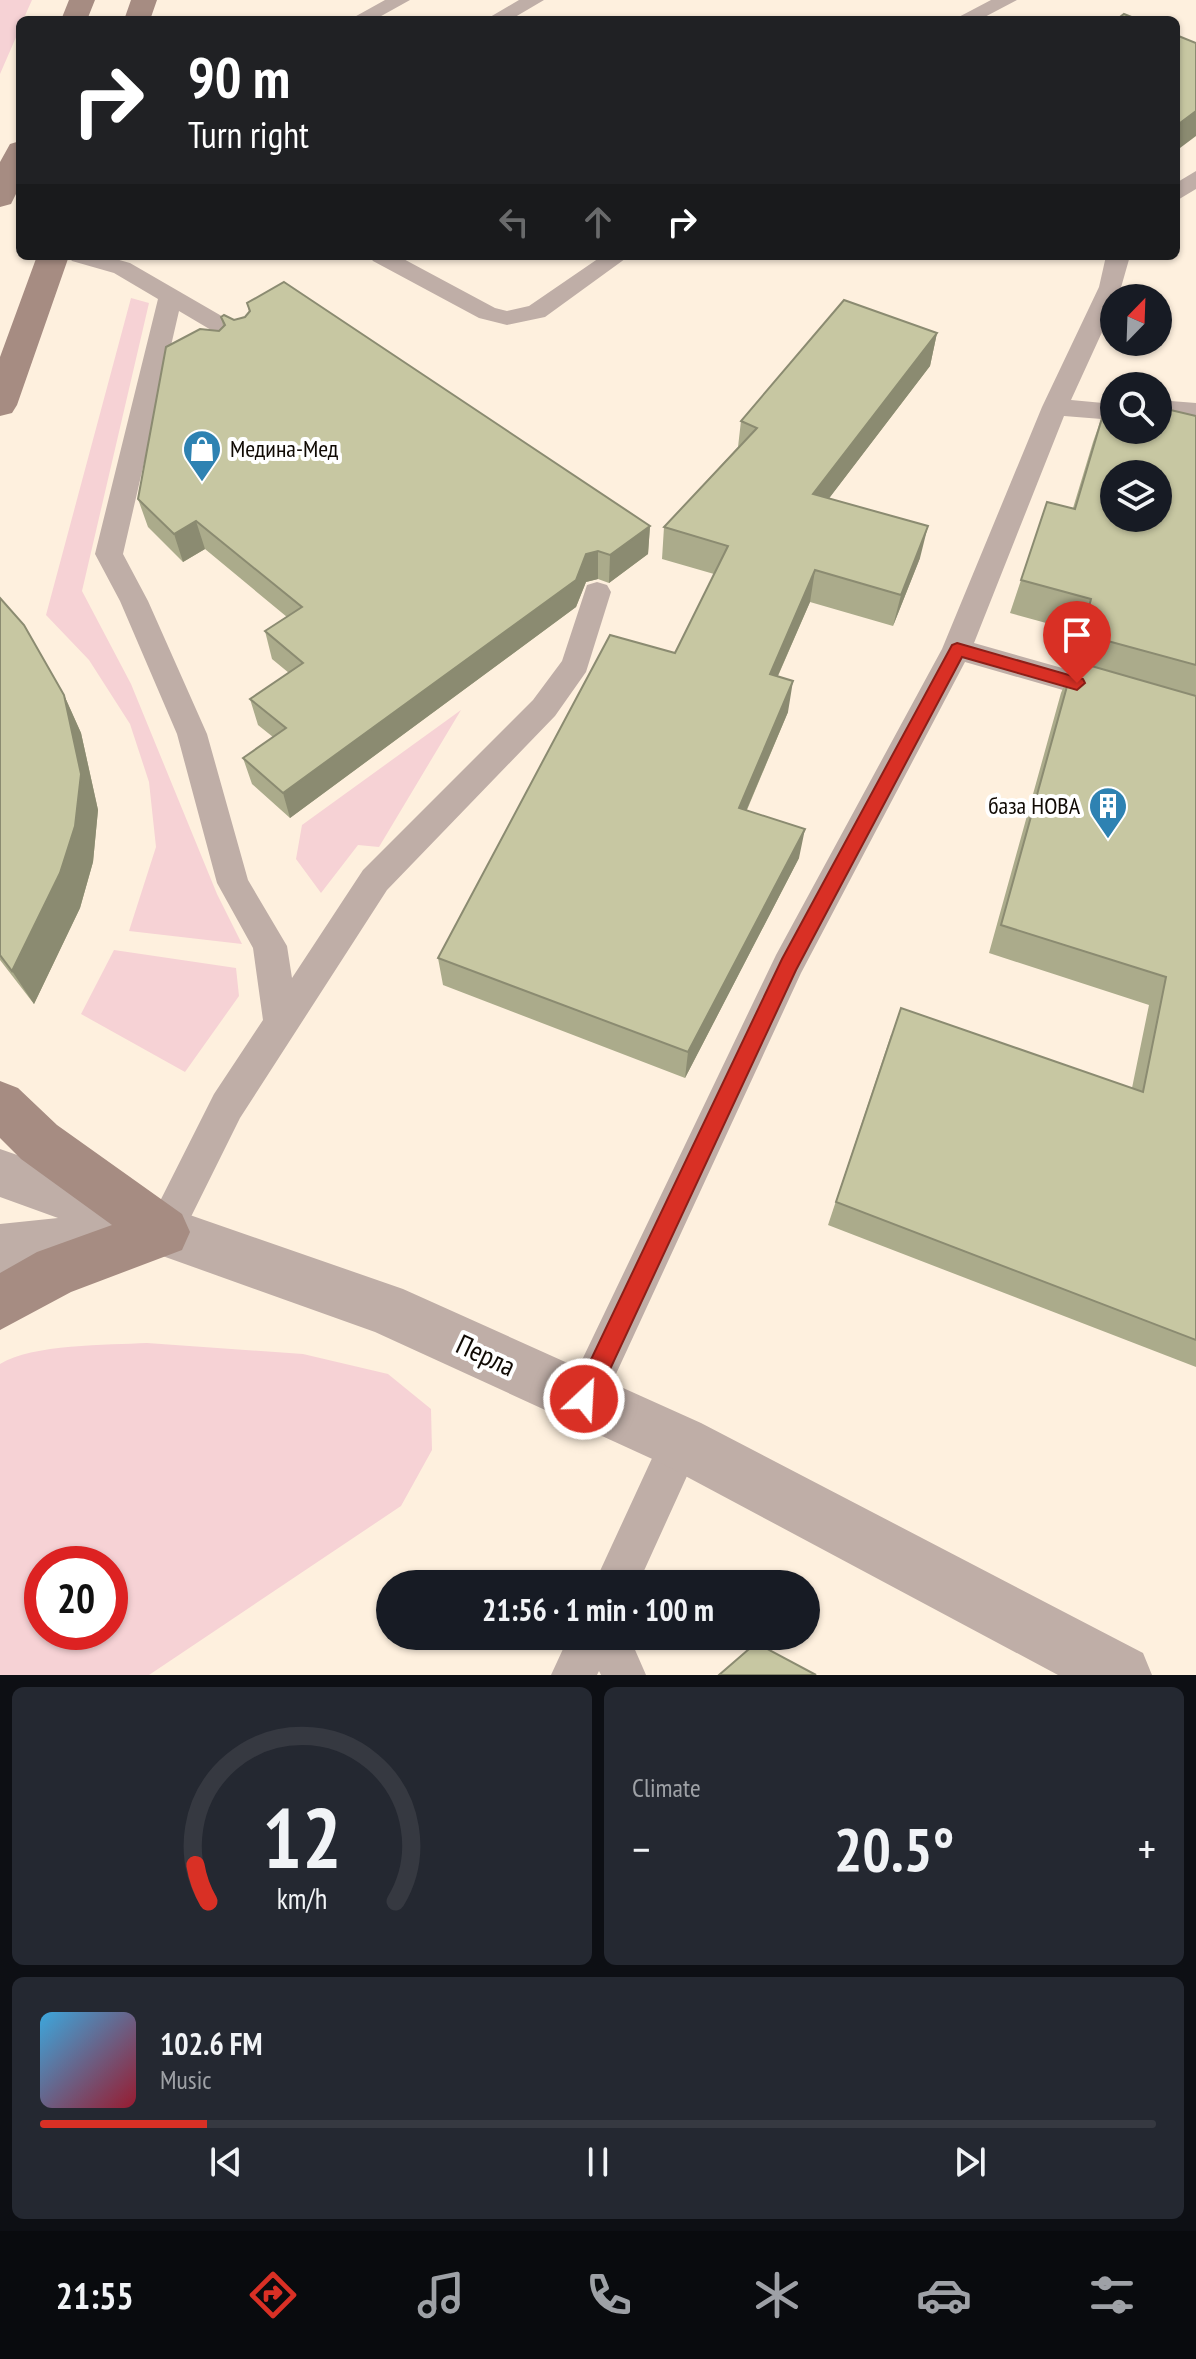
<!DOCTYPE html>
<meta charset="utf-8">
<style>
body{margin:0;font-family:"PT Sans Narrow",sans-serif;background:#242831;color:#f1f3f6;height:100vh;display:flex;flex-direction:column;font-size:30px;white-space:nowrap}
*{box-sizing:border-box;margin:0}
p{font-size:26px;color:#9ea1a6}
.icon{flex:none;width:44px;height:44px;fill:none;stroke:currentColor;stroke-width:2;stroke-linecap:round;stroke-linejoin:round}
.map{position:relative;height:1675px;overflow:hidden}
.details{display:flex;flex-direction:column;gap:12px;padding:12px;background:#0d0f14;flex:1}
.details>*{flex:none}
.guide{position:absolute;left:16px;top:16px;width:1164px;height:244px;border-radius:12px;box-shadow:0 2px 6px #0004;background:#202124;color:#fff;overflow:hidden}
.needle{width:52px;rotate:23deg}
.buttons{position:absolute;left:1100px;top:284px;display:grid;gap:16px}
.buttons a{display:grid;place-items:center;width:72px;height:72px;border-radius:50%;background:#171b24;box-shadow:0 2px 6px #0004;font-size:40px}
.speed{position:absolute;left:24px;top:1546px;display:flex;gap:16px;font-size:40px;font-weight:700;text-align:center}
.speed>*{display:grid;place-content:center;width:104px;height:104px;border-radius:50%;background:#171b24;box-shadow:0 2px 6px #0004;line-height:1}
.speed .limit{border:12px solid #d22;background:#fff;color:#111}
.pin{position:absolute;display:grid;place-items:center;width:68px;height:68px;color:#fff;margin:-82px -34px;border-radius:50% 50% 50% 0;rotate:-45deg;box-shadow:0 0 8px #0007}
.pin .icon{rotate:45deg}
.me{position:absolute;width:88px;margin:-44px;rotate:25deg;stroke-linejoin:round;filter:drop-shadow(0 0 6px #0008)}
.turn{display:flex;align-items:center;gap:28px;height:168px;padding:0 40px;font-size:36px}
.turn .icon{width:104px;height:104px;stroke-width:2.5}
.turn b{display:block;font-size:56px;line-height:68px}
.lanes{display:flex;align-items:center;height:76px;padding:0 40px;background:#0003;justify-content:center;gap:40px;direction:ltr}
.lanes .off{opacity:.35}
.big{font-size:60px;font-weight:600;line-height:1.1}
.details .card{flex:1;display:flex;flex-direction:column;justify-content:center;gap:12px;min-width:0;padding:0 28px;border-radius:12px;background:#242831}
.details .dial{align-items:center;gap:0}
.dial svg{height:208px;overflow:visible;fill:none;stroke:#363941;stroke-width:7;stroke-linecap:round;text-anchor:middle}
.dial text{fill:#f1f3f6;stroke:none}
.song{display:flex;align-items:center;gap:24px}
.cover{width:96px;height:96px;border-radius:12px;background:linear-gradient(135deg,hsl(200 70% 55%),hsl(350 70% 35%))}
.played{height:8px;border-radius:4px;background:linear-gradient(90deg,#d93025 15%,#363941 15%)}
.keys{display:flex;justify-content:space-around;direction:ltr}
.heat{display:flex;justify-content:space-between;align-items:center;font-size:44px;direction:ltr}
.details .tiles{flex:1;display:grid;gap:12px;grid-template-columns:1fr 1fr}
.card:last-child{grid-column:span 2}
.trip{position:absolute;left:376px;top:1570px;width:444px;height:80px;border-radius:40px;background:#171b24;box-shadow:0 2px 6px #0004;font-weight:600;line-height:80px;text-align:center}
.dock{display:flex;height:128px;justify-content:space-around;align-items:center;background:#090b0e;color:#9ea1a6}
.dock .icon{width:56px;height:56px}
.dock .active{color:#d93025}
.dock b{font-size:36px;color:#f1f3f6}
.map>svg:first-child{display:block}
.green{fill:#f6d2d5;fill-rule:evenodd}
.lines{fill:none;stroke-linecap:round;stroke-linejoin:round}
.service{fill:#bfaea7;fill-rule:evenodd}
.minor{fill:#bfaea7;fill-rule:evenodd}
.secondary{fill:#a68c82;fill-rule:evenodd}
.wall{fill:#abab8b}
.shaded-wall{fill:#8b8b71}
.building{fill:#c7c7a2;stroke:#8b8b71;stroke-width:2;fill-rule:evenodd}
.route{fill:#d93025;stroke:#8d1f18;stroke-width:2}
.labels{text-anchor:middle;stroke-width:8;stroke-linejoin:round;paint-order:stroke}
.poi-label{font-size:24px;fill:#100a04;stroke:#fff;text-anchor:start}
.near-street-label{font-size:28px;fill:#100a04;stroke:#fff}
</style>
<div class="map">
<svg width="1196" height="1675" viewBox="0 0 1196 1675">
<rect width="100%" height="100%" fill="#fef0de"/>
<path class="green" d="M 0,0 L 32,0 L 23,20 L 20,20 L 20,28 L 0,74 Z
M 131,298 L 149,303 L 82,591 L 131,684 L 217,894 L 242,944 L 129,931 L 156,847 L 149,782 L 130,724 L 89,660 L 46,615 Z
M 461,710 L 379,847 L 358,845 L 321,893 L 296,859 L 302,825 Z
M 114,950 L 236,968 L 239,996 L 185,1072 L 81,1014 Z
M 147,1343 L 303,1354 L 388,1374 L 431,1409 L 432,1450 L 401,1506 L 149,1675 L 0,1675 L 0,1364 C 32,1344 108,1345 147,1343 ZM 110,1564 L 110,1632 L 42,1632 L 42,1564 Z"/>
<g class="lines">
<path class="service" d="M 385,0 L 410,0 L 374,20 L 349,20 Z
M 519,0 L 544,0 L 510,20 L 485,20 Z
M 991,0 L 1017,0 L 979,20 L 953,20 Z
M 1196,171 L 1196,189 L 1176,201 L 1176,183 Z
M 68,256 L 105,256 L 130,263 L 251,333 L 254,338 L 251,343 L 233,343 L 179,311 L 123,554 L 148,601 L 207,734 L 248,880 L 287,946 L 292,978 L 363,870 L 533,700 L 562,661 L 587,585 L 597,582 L 607,585 L 611,592 L 586,672 L 555,716 L 387,890 L 240,1118 L 177,1245 L 164,1251 L 151,1245 L 145,1232 L 151,1219 L 214,1094 L 263,1020 L 253,948 L 217,883 L 177,734 L 120,601 L 95,554 L 158,299 L 114,273 L 72,261 Z
M 369,256 L 398,256 L 495,308 L 507,311 L 529,306 L 602,256 L 629,256 L 545,317 L 507,325 L 479,318 L 373,261 Z
M 1106,256 L 1130,256 L 1118,298 L 1114,298 L 1114,306 L 1071,400 L 1114,404 L 1114,420 L 1064,416 L 974,643 L 1119,684 L 1123,692 L 1119,700 L 1108,703 L 965,662 L 801,973 L 598,1413 L 584,1419 L 570,1413 L 564,1399 L 570,1385 L 776,955 L 942,649 L 1042,407 L 1099,287 Z
M 1158,400 L 1196,403 L 1196,419 L 1158,416 Z
M 681,1422 L 696,1428 L 702,1443 L 638,1584 L 594,1584 L 666,1428 Z
M 569,1636 L 629,1636 L 646,1675 L 601,1675 L 599,1671 L 597,1675 L 551,1675 Z"/>
<path class="minor" d="M 0,1149 L 403,1289 L 701,1423 L 1143,1653 L 1152,1675 L 1058,1675 L 661,1463 L 375,1332 L 143,1249 L 141,1255 L 122,1263 L 0,1276 L 0,1224 L 58,1218 L 0,1197 Z"/>
<path class="secondary" d="M 69,0 L 95,0 L 87,20 L 61,20 Z
M 131,0 L 157,0 L 150,20 L 124,20 Z
M 20,141 L 20,186 L 11,204 L 0,207 L 0,162 L 10,144 Z
M 37,256 L 69,256 L 17,405 L 12,413 L 0,416 L 0,357 Z
M 0,1081 L 18,1088 L 57,1125 L 182,1214 L 190,1232 L 182,1250 L 71,1292 L 0,1330 L 0,1273 L 37,1252 L 112,1225 L 21,1159 L 0,1138 Z"/>
</g>
<path class="wall" d="M 247,303 L 650,526 L 648,554 L 609,583 L 598,579 L 586,582 L 576,607 L 290,818 L 252,784 L 243,758 L 273,737 L 258,725 L 250,699 L 289,673 L 272,659 L 265,631 L 287,617 L 205,549 L 183,562 L 148,527 L 138,499 L 219,331 L 223,326 L 221,317 L 234,320 L 245,317 L 249,312 Z
M 937,333 L 930,366 L 829,498 L 920,558 L 893,626 L 810,602 L 778,676 L 788,712 L 747,810 L 799,858 L 685,1078 L 443,985 L 438,958 L 675,653 L 714,574 L 662,559 L 664,527 L 738,447 L 741,421 Z
M 1105,408 L 1196,416 L 1196,1367 L 828,1225 L 891,1035 L 1132,1088 L 1149,1005 L 989,953 L 1061,693 L 1072,667 L 1069,666 L 1079,632 L 1010,613 L 1047,502 L 1073,508 L 1093,442 Z
M 0,598 L 64,695 L 81,733 L 98,810 L 93,862 L 80,908 L 34,1004 L 0,960 Z"/>
<path class="shaded-wall" d="M 1196,111 L 1196,136 L 1176,151 L 1176,126 Z
M 937,333 L 930,366 L 808,526 L 813,494 Z
M 196,521 L 205,549 L 183,562 L 174,534 Z
M 650,526 L 648,554 L 609,583 L 610,555 Z
M 928,526 L 920,558 L 893,626 L 901,595 Z
M 598,551 L 598,579 L 586,582 L 576,607 L 290,818 L 283,793 L 586,554 Z
M 815,570 L 810,602 L 765,705 L 770,674 Z
M 793,681 L 788,712 L 735,837 L 739,808 Z
M 64,695 L 81,733 L 98,810 L 93,862 L 80,908 L 34,1004 L 12,971 Z
M 805,829 L 799,858 L 685,1078 L 688,1052 Z"/>
<path class="building" d="M 1124,14 L 1139,20 L 1116,20 Z
M 1176,35 L 1196,43 L 1196,111 L 1176,126 Z
M 284,282 L 650,526 L 610,555 L 598,551 L 586,554 L 576,580 L 283,793 L 243,758 L 286,728 L 250,699 L 303,663 L 265,631 L 302,607 L 196,521 L 174,534 L 138,499 L 166,347 L 200,329 L 219,331 L 225,325 L 221,317 L 224,315 L 234,320 L 245,317 L 250,311 L 247,303 Z
M 844,300 L 937,333 L 813,494 L 928,526 L 901,595 L 815,570 L 770,674 L 793,681 L 739,808 L 805,829 L 688,1052 L 438,958 L 610,635 L 675,653 L 728,546 L 664,527 L 757,428 L 741,421 Z
M 1114,405 L 1114,430 L 1158,430 L 1158,407 L 1196,416 L 1196,665 L 1082,634 L 1091,599 L 1021,580 L 1047,502 L 1075,509 L 1105,408 ZM 1114,474 L 1158,474 L 1158,518 L 1114,518 Z
M 0,598 L 24,625 L 64,695 L 81,774 L 75,826 L 60,873 L 12,971 L 0,955 Z
M 1074,661 L 1196,696 L 1196,1340 L 836,1202 L 901,1008 L 1143,1092 L 1166,977 L 1001,925 Z
M 756,1643 L 816,1675 L 719,1675 Z"/>
<path class="route" d="M 957,643 L 1083,679 L 1085,683 L 1077,690 L 962,657 L 796,970 L 592,1408 L 584,1411 L 576,1408 L 572,1399 L 576,1391 L 782,959 L 952,645 Z"/>
<defs>
<g id="shop-pin" transform="scale(2)"><path d="M0 17L-7.5 6A9.5 9.5 0 1 1 7.5 6Z" fill="#2e82b2" stroke="#fff"/><path d="M-5-2.5h2.3a2.7 3.5 0 0 1 5.4 0H5L5.5 6h-11ZM-1.5-2.5h3a1.5 2.3 0 0 0-3 0Z" fill="#fff"/></g>
<g id="building-pin" transform="scale(2)"><path d="M0 17L-7.5 6A9.5 9.5 0 1 1 7.5 6Z" fill="#2e82b2" stroke="#fff"/><path d="M-4-6H4V6H1V3H-1V6H-4ZM-2.5-4.3h1.7v1.8h-1.7ZM.8-4.3h1.7v1.8H.8ZM-2.5-1h1.7V.8h-1.7ZM.8-1h1.7V.8H.8Z" fill="#fff"/></g>
</defs>
<g fill-rule="evenodd">
<use href="#shop-pin" x="202" y="449"/>
<use href="#building-pin" x="1108" y="806"/>
</g>
<g class="labels">
<g class="poi-label">
<text x="230" y="457">Медина-Мед</text>
<text x="1080" y="814" text-anchor="end">база НОВА</text>
</g>
<g class="near-street-label">
<text transform="translate(486 1355) rotate(25)" y="10">Перла</text>
</g>
</g>
</svg>
<div class="buttons">
<a><svg class="needle" viewBox="-14 -14 28 28"><path d="M0-13l5 13h-10z" fill="#e53935"/><path d="M0 13l5-13h-10z" fill="#9ea1a6"/></svg></a>
<a><svg class="icon" aria-label="search" viewBox="0 0 24 24"><circle cx="10" cy="10" r="6"/><path d="M15 15l6 6"/></svg></a>
<a><svg class="icon" aria-label="layers" viewBox="0 0 24 24"><path d="M12 4l9 5-9 5-9-5zM3 14l9 5 9-5"/></svg></a>
</div>
<div class="speed"><div class="limit">20</div></div>
<div class="pin" style="left:1077px;top:683px;background:#d93025"><svg class="icon" aria-label="arrive" viewBox="0 0 24 24"><path d="M6 21V4h12l-3 4 3 4H6"/></svg></div>
<svg class="me" style="left:584px;top:1399px" viewBox="-20 -20 40 40"><circle r="17" fill="#d93025" stroke="#fff" stroke-width="3"/><path d="M0-11L8 9 0 5-8 9z" fill="#fff"/></svg>
<div class="trip">21:56 · 1 min · 100 m</div>
<div class="guide">
<div class="turn"><svg class="icon" aria-label="right" viewBox="0 0 24 24"><path d="M7 20v-9h11M14 6l5 5-5 5"/></svg><div><b>90 m</b>Turn right</div></div>
<div class="lanes"><svg class="icon off" aria-label="left" viewBox="0 0 24 24"><path d="M17 20v-9H6M10 6l-5 5 5 5"/></svg><svg class="icon off" aria-label="ahead" viewBox="0 0 24 24"><path d="M12 20V5M6 11l6-6 6 6"/></svg><svg class="icon" aria-label="right" viewBox="0 0 24 24"><path d="M7 20v-9h11M14 6l5 5-5 5"/></svg></div>
</div>
</div>
<section class="details">
<div class="tiles">
<div class="card dial"><svg viewBox="0 0 100 80">
<path d="M14 69A42 42 0 1 1 86 69"/>
<path d="M14 69A42 42 0 0 1 9 55" stroke="#d93025"/>
<text x="50" y="56" font-size="32" font-weight="700">12</text>
<text x="50" y="72" font-size="11">km/h</text>
</svg></div>
<div class="card"><p>Climate</p>
<div class="heat"><a>−</a><b class="big">20.5°</b><a>+</a></div>
</div>
<div class="card">
<div class="song"><i class="cover"></i><div><b>102.6 FM</b><p>Music</p></div></div>
<div class="played"></div>
<div class="keys"><svg class="icon" aria-label="previous" viewBox="0 0 24 24"><path d="M18 5L8 12l10 7zM5 5v14"/></svg><svg class="icon" aria-label="pause" viewBox="0 0 24 24"><path d="M8 5v14M16 5v14"/></svg><svg class="icon" aria-label="next" viewBox="0 0 24 24"><path d="M6 5l10 7-10 7zM19 5v14"/></svg></div>
</div>
</div>
</section>
<nav class="dock">
<b>21:55</b>
<svg class="icon active" aria-label="directions" viewBox="0 0 24 24"><path d="M12 3l9 9-9 9-9-9zM9 14v-3h6M13 9l2 2-2 2"/></svg>
<svg class="icon" aria-label="music" viewBox="0 0 24 24"><path d="M9 18V5l10-2v13"/><circle cx="6" cy="18" r="3"/><circle cx="16" cy="16" r="3"/></svg>
<svg class="icon" aria-label="phone" viewBox="0 0 24 24"><path d="M5 4h4l2 5-3 2q2 4 5 5l2-3 5 2v4C11 20 4 13 5 4z"/></svg>
<svg class="icon" aria-label="climate" viewBox="0 0 24 24"><path d="M12 3v18M4 7l16 10M4 17L20 7"/></svg>
<svg class="icon" aria-label="car" viewBox="0 0 24 24"><path d="M5 17H2v-5l4-1 3-4h7l3 4 3 1v5h-3M9 17h6M6 11h13"/><circle cx="7" cy="17" r="2"/><circle cx="17" cy="17" r="2"/></svg>
<svg class="icon" aria-label="filters" viewBox="0 0 24 24"><path d="M4 7h16M4 17h16"/><circle cx="9" cy="7" r="2"/><circle cx="15" cy="17" r="2"/></svg>
</nav>
